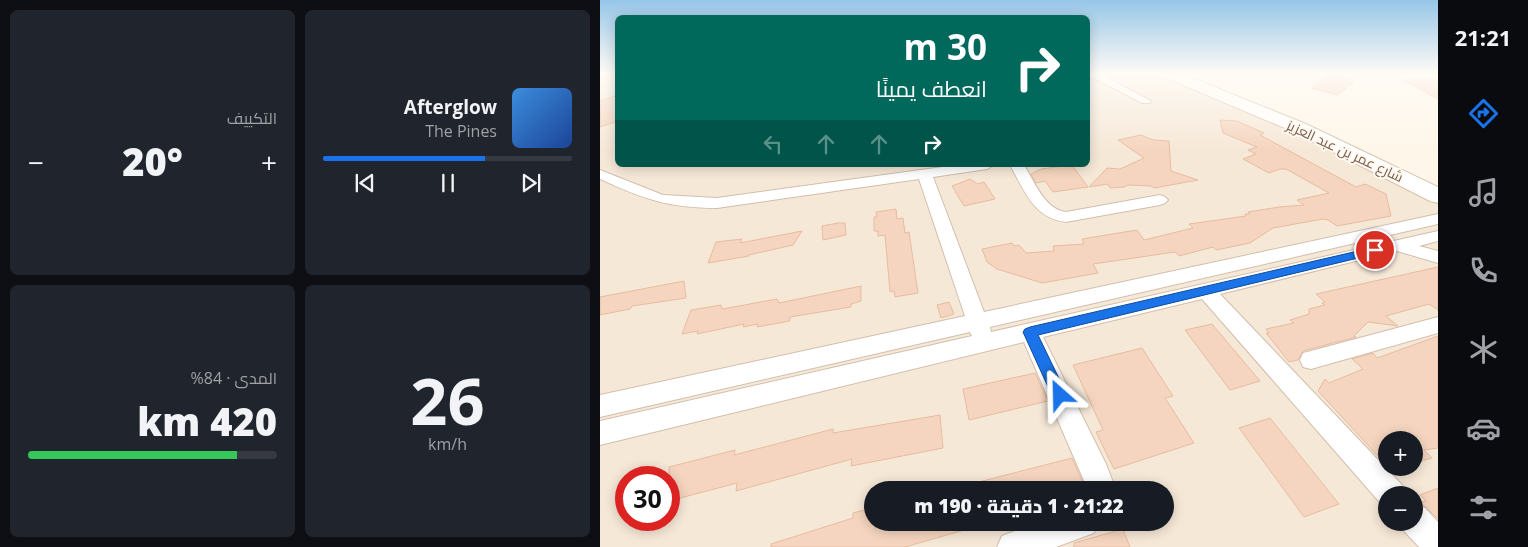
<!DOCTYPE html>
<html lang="ar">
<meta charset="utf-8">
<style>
body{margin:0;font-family:"Open Sans",Cairo,sans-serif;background:#20242c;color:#f1f3f6;direction:rtl;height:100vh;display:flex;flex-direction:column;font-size:19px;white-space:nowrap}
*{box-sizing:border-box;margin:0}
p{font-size:16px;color:#9ea1a6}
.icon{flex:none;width:28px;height:28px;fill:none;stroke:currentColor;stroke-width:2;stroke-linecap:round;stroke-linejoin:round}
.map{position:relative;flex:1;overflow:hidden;direction:ltr}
.panel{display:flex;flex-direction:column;gap:10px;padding:10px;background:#0d0f14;width:600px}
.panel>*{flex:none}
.top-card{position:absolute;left:15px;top:15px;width:475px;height:152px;border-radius:8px;box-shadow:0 2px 12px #0003;direction:rtl;background:#00695c;color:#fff;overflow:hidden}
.fabs{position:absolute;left:778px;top:431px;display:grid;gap:10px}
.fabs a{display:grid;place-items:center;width:45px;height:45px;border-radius:50%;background:#171b24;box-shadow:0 2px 12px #0003;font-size:25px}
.speed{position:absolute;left:15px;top:466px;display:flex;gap:10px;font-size:25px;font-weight:700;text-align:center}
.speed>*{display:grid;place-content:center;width:65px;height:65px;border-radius:50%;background:#171b24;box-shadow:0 2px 12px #0003;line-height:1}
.speed .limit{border:8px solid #d22;background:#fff;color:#111}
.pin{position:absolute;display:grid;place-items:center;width:42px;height:42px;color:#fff;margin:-21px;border:2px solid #fff;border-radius:50%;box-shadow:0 1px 5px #0007}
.me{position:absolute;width:55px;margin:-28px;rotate:335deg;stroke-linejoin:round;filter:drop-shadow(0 0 4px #0008)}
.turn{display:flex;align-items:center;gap:18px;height:105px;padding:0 20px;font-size:22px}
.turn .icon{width:65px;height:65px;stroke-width:2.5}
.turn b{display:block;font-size:35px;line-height:42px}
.lanes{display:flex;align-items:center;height:48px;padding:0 20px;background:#0003;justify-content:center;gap:25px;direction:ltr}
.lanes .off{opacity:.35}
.big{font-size:38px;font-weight:800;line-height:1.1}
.panel .tile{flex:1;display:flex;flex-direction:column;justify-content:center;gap:8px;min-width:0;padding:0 18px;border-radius:8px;background:#20242c}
.panel .dial{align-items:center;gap:0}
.dial b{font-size:65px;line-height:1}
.song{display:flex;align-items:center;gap:15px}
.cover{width:60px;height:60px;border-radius:8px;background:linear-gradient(135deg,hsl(210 70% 55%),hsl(220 70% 35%))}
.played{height:5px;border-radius:2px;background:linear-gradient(90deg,#1a73e8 65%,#363941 65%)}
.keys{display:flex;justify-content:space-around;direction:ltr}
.heat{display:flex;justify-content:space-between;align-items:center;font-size:28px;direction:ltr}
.charge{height:8px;border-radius:4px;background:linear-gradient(90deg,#34c759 84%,#363941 0)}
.panel .tiles{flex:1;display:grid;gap:10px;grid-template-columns:repeat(2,1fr)}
.trip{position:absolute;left:264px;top:481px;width:310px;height:50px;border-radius:25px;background:#171b24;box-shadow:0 2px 12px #0003;font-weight:800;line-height:50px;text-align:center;direction:rtl}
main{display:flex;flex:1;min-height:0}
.menu{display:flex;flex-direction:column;width:90px;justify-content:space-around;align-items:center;background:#090b0e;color:#9ea1a6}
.menu .icon{width:35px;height:35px}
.menu .on{color:#1a73e8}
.menu b{font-size:22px;color:#f1f3f6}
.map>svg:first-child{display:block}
.residential{fill:#f6e8d7;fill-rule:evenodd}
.building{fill:#f5d5bf;stroke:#e8bc9f}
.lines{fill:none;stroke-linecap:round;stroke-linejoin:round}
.street-casing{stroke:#d2bead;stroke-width:2}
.secondary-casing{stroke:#d7c0ad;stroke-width:2}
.street{fill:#fff;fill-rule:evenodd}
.secondary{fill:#fff;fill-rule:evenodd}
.route{fill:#1a73e8;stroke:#114b97}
.labels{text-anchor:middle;stroke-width:4;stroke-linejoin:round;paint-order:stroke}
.far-street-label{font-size:14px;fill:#7b5c4a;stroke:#fffaf1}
</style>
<main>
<nav class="menu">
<b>21:21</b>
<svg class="icon on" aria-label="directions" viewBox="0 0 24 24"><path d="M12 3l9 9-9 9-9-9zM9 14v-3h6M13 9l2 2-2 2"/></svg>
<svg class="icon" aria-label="music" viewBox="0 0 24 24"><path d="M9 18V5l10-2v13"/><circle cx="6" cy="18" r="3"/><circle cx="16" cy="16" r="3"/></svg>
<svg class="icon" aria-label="phone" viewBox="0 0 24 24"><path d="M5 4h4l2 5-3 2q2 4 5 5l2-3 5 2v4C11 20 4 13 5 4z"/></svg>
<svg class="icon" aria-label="climate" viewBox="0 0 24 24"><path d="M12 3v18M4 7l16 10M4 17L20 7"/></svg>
<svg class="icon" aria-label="car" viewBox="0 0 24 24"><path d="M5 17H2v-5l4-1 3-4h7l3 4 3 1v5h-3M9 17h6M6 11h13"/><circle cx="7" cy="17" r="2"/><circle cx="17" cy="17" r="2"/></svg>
<svg class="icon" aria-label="filters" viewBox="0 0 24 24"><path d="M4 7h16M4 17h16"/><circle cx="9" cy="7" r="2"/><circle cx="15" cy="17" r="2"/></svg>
</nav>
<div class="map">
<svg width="838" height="547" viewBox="0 0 838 547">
<rect width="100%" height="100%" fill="#fef6e9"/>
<path class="residential" d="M 0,73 L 17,73 L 18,165 L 488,165 L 488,73 L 574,73 L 838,190 L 838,547 L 0,547 ZM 786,440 L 814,440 L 814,468 L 786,468 ZM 26,478 L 69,478 L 69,520 L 26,520 ZM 272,490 L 565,490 L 565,522 L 272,522 ZM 786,495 L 814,495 L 814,522 L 786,522 Z"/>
<path class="building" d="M 731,73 L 738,73 L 754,81 L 738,95 L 711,88 Z
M 803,80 L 838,80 L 838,99 Z
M 18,95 L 18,121 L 0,127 L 0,101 Z
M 620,120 L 637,121 L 664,133 L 660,135 L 756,187 L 765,184 L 786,194 L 791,216 L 737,226 L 728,220 L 723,219 L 673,228 L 650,243 L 616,250 L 613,247 L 579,256 L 575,252 L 493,264 L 498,273 L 442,283 L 397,269 L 387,262 L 382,249 L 412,243 L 414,246 L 419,245 L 426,253 L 454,251 L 453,246 L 484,244 L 482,239 L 537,230 L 544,240 L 593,228 L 589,224 L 646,216 L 645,214 L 650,214 L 648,212 L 679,207 L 704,205 L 697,200 L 729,193 L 686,169 L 680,169 L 669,173 L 643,159 L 656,154 L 648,150 L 657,147 L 623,133 Z
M 541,135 L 553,140 L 569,141 L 571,171 L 598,180 L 554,188 L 551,186 L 528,185 L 524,187 L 510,188 L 508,184 L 489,187 L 507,168 L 520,169 L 544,158 L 518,140 Z
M 472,165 L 488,187 L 453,192 L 445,181 L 436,183 L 431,174 L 441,169 Z
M 370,179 L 378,184 L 384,182 L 395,199 L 364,206 L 352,186 Z
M 296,209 L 297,219 L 303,218 L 305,233 L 309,232 L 318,293 L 295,297 L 294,291 L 290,292 L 285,235 L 278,236 L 278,231 L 274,231 L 274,217 L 277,217 L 276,212 Z
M 238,223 L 245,223 L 246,235 L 223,240 L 222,226 Z
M 202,231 L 193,245 L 149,255 L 149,256 L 108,263 L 116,242 L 142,239 L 140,243 Z
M 838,267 L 838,310 L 829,304 L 786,316 L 798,326 L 768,322 L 754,336 L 756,337 L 703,351 L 698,360 L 689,362 L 666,333 L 669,333 L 666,329 L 694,323 L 690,320 L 709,314 L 709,309 L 725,305 L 722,303 L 725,302 L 716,294 Z
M 84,281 L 86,298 L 32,306 L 30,309 L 0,315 L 0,297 Z
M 261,286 L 261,301 L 251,304 L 251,307 L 190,317 L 190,321 L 157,327 L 158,324 L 143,327 L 144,324 L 97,334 L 98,331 L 82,334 L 91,310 L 121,305 L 122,309 L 177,299 L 179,303 Z
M 349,302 L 354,314 L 341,318 L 337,305 Z
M 612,324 L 660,381 L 630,390 L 585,330 Z
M 838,336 L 838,448 L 824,450 L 832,458 L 814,463 L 814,440 L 786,440 L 786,465 L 718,391 L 725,379 L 729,383 L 763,369 L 752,359 L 773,353 L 777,358 Z
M 542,348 L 573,396 L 565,398 L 594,443 L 514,469 L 496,432 L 503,430 L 473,365 Z
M 435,373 L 448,401 L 369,420 L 363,389 Z
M 340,415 L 343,448 L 251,466 L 252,459 L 136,491 L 137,483 L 69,501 L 69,467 L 135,450 L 134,455 L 233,429 L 233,433 Z
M 670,418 L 739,504 L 704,517 L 639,428 Z
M 472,458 L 486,490 L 367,490 L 367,485 Z
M 838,488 L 838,519 L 826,507 L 819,503 L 826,501 L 820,495 Z
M 272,508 L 272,522 L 377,522 L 378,526 L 305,547 L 171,547 L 171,544 L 253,518 L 253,513 Z
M 523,529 L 530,547 L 474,547 L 474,543 Z"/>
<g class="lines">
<g class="street-casing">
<path id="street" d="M 488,73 L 502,75 L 551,101 L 550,103 L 542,103 L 496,79 L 488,77 Z
M 357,165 L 394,165 L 387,169 L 333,177 L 384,312 L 838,214 L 838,224 L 390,327 L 391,332 L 838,231 L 838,241 L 819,246 L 838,251 L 838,263 L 797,251 L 620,294 L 802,485 L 806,495 L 786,495 L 786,507 L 782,505 L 602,299 L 443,337 L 506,464 L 516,490 L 488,490 L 424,342 L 0,445 L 0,421 L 372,336 L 370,332 L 0,417 L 0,395 L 365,316 L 319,179 L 117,208 C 69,208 43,199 0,179 L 0,170 L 63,195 L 117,198 Z
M 410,165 L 424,165 C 434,181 445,210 466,212 L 560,195 L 565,197 L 568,200 L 565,203 L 560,205 L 466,222 C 433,218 425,191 410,165 Z
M 838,317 L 838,333 L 711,369 L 703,367 L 700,360 L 703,353 L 711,351 Z
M 814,504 L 825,508 L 838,522 L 838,547 L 819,547 L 803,530 L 800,522 L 814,522 Z
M 438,522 L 498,522 L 494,533 L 456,547 L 397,547 L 402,536 Z"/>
</g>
<g class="secondary-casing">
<path id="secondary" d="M 560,73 L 580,73 L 706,124 L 838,187 L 838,203 L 830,201 L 694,132 L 562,76 Z"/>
</g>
<use href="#street" class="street"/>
<use href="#secondary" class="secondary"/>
</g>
<linearGradient id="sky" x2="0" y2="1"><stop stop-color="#96c6e8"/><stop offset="0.49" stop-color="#fffbf5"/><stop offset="1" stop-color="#fffbf5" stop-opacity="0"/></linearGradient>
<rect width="838" height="150" fill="url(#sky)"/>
<path class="route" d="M 775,247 L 780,250 L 779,253 L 438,335 L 467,395 L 465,400 L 460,402 L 454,400 L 423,332 L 425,329 L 430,327 Z"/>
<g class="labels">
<g class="far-street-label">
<text transform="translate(745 151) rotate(25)" y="5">شارع عمر بن عبد العزيز</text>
</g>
</g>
</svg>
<div class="fabs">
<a>+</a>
<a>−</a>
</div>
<div class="speed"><div class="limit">30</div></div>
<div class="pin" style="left:775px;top:250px;background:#d93025"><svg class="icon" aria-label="arrive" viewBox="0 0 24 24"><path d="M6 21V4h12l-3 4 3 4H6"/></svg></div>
<svg class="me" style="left:460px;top:395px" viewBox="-20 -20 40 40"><path d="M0-17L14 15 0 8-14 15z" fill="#1a73e8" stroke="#fff" stroke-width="4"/></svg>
<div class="trip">21:22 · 1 دقيقة · 190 m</div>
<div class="top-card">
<div class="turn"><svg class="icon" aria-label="right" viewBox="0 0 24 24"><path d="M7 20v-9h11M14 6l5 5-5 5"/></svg><div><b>30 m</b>انعطف يمينًا</div></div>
<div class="lanes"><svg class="icon off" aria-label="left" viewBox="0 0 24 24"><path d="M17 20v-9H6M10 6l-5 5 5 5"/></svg><svg class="icon off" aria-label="ahead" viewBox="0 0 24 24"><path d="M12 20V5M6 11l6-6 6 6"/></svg><svg class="icon off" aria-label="ahead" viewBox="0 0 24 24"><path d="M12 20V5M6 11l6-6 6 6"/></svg><svg class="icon" aria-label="right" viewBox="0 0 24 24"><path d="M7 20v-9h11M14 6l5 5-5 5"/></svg></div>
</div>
</div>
<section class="panel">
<div class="tiles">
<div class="tile">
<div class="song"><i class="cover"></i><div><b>Afterglow</b><p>The Pines</p></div></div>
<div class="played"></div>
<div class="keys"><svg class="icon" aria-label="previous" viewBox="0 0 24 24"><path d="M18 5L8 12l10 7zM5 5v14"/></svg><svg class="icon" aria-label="pause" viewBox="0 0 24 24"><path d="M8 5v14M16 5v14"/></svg><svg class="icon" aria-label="next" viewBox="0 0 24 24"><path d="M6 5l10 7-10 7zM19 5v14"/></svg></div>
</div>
<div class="tile"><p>التكييف</p>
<div class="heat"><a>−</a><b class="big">20°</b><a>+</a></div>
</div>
<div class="tile dial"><b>26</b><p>km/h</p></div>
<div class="tile"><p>المدى · 84%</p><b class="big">420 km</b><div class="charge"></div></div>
</div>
</section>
</main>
